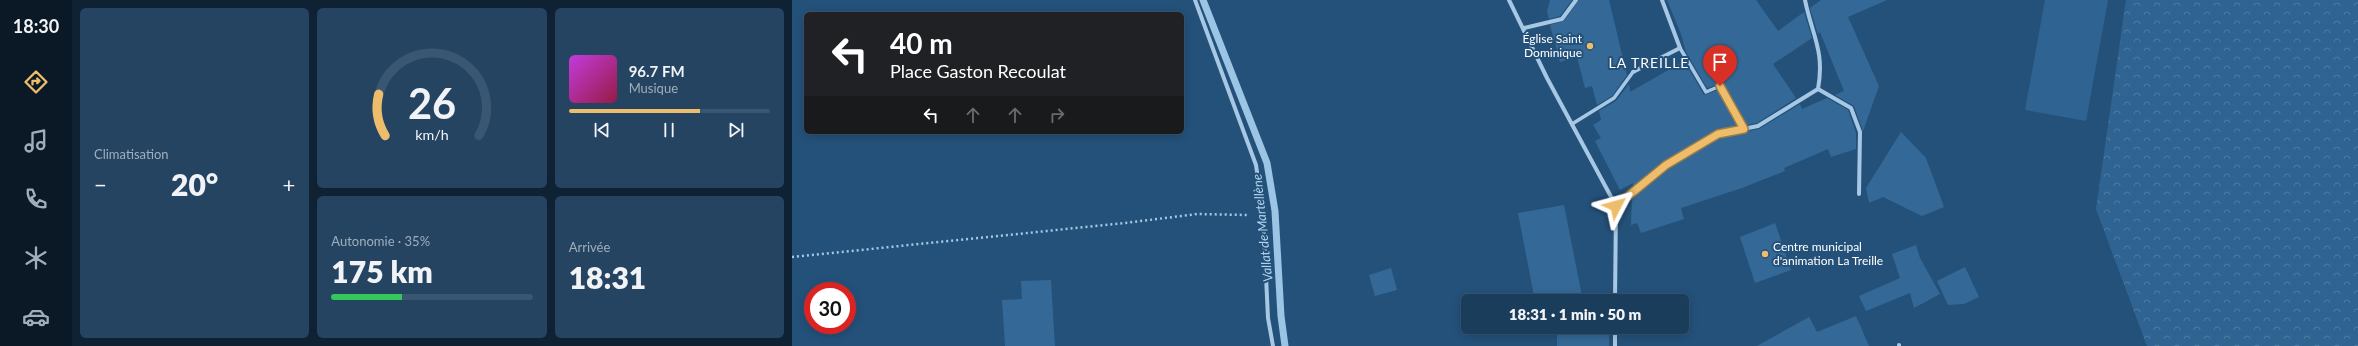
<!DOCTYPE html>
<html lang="fr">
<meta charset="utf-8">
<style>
body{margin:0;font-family:Lato,sans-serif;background:#244462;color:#f1f3f6;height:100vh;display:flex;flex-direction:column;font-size:15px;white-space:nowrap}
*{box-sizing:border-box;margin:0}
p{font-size:13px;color:#a0aebb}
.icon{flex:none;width:22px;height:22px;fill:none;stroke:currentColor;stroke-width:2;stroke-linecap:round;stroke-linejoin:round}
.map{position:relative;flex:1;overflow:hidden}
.sheet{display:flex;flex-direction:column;gap:8px;padding:8px;background:#0f2233;width:720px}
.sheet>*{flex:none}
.banner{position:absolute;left:12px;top:12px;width:380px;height:122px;border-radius:6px;box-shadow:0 2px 10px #0003,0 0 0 1px #395672;background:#202124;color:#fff;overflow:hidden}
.speed{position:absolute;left:12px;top:282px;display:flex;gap:8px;font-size:20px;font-weight:700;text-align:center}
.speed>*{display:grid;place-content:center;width:52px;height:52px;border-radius:50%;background:#1b3d5c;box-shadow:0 2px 10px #0003,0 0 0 1px #395672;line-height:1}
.speed .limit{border:6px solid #d22;background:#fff;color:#111}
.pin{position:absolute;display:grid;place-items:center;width:34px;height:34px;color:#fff;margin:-41px -17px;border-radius:50% 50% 50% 0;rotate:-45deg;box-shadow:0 0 4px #0007}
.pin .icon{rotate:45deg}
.me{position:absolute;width:44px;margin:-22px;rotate:51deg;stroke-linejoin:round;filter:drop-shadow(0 0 3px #0008)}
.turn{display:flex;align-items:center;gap:14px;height:84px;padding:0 20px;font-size:18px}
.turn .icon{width:52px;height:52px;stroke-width:2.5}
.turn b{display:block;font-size:28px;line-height:34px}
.lanes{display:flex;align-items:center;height:38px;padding:0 20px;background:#0003;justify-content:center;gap:20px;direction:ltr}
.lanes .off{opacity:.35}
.big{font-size:30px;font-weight:800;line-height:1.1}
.sheet .tile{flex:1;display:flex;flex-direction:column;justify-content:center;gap:6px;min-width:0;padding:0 14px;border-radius:6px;background:#244462}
.sheet .dial{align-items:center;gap:0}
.dial svg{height:104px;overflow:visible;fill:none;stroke:#395672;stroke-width:7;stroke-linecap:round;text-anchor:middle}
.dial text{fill:#f1f3f6;stroke:none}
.song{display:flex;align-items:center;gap:12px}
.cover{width:48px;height:48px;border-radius:6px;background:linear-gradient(135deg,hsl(290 70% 55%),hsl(340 70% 35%))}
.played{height:4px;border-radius:2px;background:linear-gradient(90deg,#eebd6b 65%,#395672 65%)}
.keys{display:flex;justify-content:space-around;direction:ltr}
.heat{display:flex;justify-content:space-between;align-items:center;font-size:22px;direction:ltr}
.charge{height:6px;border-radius:3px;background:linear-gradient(90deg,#34c759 35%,#395672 0)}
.sheet .tiles{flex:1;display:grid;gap:8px;grid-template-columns:repeat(3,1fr)}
.tile:first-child{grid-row:span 2}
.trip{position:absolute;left:669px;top:294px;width:228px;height:40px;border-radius:6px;background:#1b3d5c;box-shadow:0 2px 10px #0003,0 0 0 1px #395672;font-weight:800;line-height:40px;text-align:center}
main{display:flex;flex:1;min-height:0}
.dock{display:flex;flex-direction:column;width:72px;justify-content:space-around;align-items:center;background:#0b1825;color:#a0aebb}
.dock .icon{width:28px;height:28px}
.dock .active{color:#eebd6b}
.dock b{font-size:18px;color:#f1f3f6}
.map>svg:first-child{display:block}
.grass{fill:#2f6492}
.forest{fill:url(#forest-crowns)}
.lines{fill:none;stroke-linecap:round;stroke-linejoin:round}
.stream{stroke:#9bc4e5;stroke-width:7}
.building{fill:#346997}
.path{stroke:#a7c8e4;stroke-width:2.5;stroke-dasharray:2 3;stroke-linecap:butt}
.pedestrian{stroke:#a7c8e4;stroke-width:3.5}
.minor{stroke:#a7c8e4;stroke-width:4}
.route-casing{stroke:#9b7b46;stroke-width:10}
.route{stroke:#eebd6b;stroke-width:7}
.poi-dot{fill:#eebd6b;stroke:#24517a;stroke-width:1.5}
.labels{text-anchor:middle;stroke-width:4;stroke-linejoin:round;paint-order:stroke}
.poi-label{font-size:12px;fill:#fff;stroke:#24517a;text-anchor:end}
.water-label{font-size:13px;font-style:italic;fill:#b2d2ec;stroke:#24517a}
.quarter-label{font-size:14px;letter-spacing:1px;fill:#fff;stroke:#24517a}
</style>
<main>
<nav class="dock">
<b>18:30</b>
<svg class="icon active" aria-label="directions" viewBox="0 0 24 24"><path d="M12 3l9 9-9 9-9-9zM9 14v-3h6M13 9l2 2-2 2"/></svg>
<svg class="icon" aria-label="music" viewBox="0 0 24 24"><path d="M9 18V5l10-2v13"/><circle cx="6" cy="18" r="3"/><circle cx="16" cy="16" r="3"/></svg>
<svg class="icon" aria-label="phone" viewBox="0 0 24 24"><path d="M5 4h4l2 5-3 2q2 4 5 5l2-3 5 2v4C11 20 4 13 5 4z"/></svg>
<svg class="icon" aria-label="climate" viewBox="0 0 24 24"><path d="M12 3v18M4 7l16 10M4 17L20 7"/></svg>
<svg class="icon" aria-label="car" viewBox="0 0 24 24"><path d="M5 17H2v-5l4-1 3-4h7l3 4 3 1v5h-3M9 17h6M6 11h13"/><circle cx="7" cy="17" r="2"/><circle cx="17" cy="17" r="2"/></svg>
</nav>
<section class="sheet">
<div class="tiles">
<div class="tile"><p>Climatisation</p>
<div class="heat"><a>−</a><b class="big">20°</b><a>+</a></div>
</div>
<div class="tile dial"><svg viewBox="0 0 100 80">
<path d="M14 69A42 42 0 1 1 86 69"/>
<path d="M14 69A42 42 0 0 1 9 37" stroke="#eebd6b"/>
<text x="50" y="56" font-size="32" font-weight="700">26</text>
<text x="50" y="72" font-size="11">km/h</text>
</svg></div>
<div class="tile">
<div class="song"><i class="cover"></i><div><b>96.7 FM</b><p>Musique</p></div></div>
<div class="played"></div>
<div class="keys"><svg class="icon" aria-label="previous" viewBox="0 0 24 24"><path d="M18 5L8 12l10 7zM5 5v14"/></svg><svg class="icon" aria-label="pause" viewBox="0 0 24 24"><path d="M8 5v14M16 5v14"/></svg><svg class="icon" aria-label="next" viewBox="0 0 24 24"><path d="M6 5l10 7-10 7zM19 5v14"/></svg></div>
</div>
<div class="tile"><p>Autonomie · 35%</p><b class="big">175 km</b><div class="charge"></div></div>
<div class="tile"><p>Arrivée</p><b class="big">18:31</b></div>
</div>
</section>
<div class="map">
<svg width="1566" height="346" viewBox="0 0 1566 346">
<defs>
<pattern id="forest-crowns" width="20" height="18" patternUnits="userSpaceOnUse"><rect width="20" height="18" fill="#2f6492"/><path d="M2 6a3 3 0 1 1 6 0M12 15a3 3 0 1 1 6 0" fill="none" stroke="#4e7ba2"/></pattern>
</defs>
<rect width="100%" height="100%" fill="#24517a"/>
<path class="grass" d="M 1253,0 L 1316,0 L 1294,121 L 1233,110 Z"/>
<path class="forest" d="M 1334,0 L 1566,0 L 1566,346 L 1355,346 L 1304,209 Z"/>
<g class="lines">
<path class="stream" d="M 411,0 L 475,163 L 483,211 L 489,316 L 493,346"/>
</g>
<path class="building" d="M 758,0 L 780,0 L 768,16 L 757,19 L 755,11 Z
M 787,0 L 817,0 L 835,75 L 820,96 L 805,105 L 800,86 L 793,88 L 785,57 L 768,62 L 758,25 L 772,21 Z
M 875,0 L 964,0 L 986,31 L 1012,12 L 1020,38 L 981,64 L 1004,98 L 965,123 L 954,125 L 930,83 L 915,88 L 894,52 L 889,34 Z
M 1029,0 L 1095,0 L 1056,17 L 1087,86 L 1071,131 L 1062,106 L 1043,95 L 1052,91 L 1028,32 L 1026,34 L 1018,8 Z
M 892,61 L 912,95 L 926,90 L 946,126 L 924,131 L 872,162 L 841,188 L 841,183 L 828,190 L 803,141 L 809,138 L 801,125 L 809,120 L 807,111 L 824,101 L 837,84 L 838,92 Z
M 1035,98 L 1056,110 L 1064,133 L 1064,149 L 1039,157 L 1036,149 L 992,168 L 993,171 L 950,188 L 889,208 L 892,219 L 849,233 L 845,223 L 839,225 L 840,197 L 876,168 L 927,137 L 967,129 L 1008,104 L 1010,109 Z
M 1109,132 L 1134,158 L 1152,207 L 1130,216 L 1091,197 L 1077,203 L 1074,188 Z
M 772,205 L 791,301 L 743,301 L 726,213 Z
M 983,223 L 999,270 L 963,283 L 948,237 Z
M 1124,245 L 1128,258 L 1148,294 L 1122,308 L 1118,293 L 1074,311 L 1067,296 L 1108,278 L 1100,254 Z
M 1173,267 L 1187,297 L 1172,304 L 1156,305 L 1145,281 Z
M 599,268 L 605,290 L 583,296 L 577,275 Z
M 259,280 L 263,346 L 213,346 L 210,300 L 230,299 L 229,281 Z
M 1064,316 L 1077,346 L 965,346 L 1017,317 L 1025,332 Z
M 765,327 L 817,327 L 817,346 L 765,346 Z"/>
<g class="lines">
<path class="path" d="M 0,257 L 333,223 L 405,214 L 456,215"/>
<path class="pedestrian" d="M 888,48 L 914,92 L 928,86
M 780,124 L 822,98 L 841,72"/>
<path class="minor" d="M 403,0 L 464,165 L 471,213 L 476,318 L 481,346
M 717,0 L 755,78 L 824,206 L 823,301
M 1013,0 C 1020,35 1033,51 1026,89
M 732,28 L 770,19 L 784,0
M 841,72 L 888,48 L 870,0
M 928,86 L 952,129
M 1026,89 L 1059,108 L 1068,132 L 1067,194
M 824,206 L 874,165 L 926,134 L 966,126 L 1026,89
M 823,346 L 823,327
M 1107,346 L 1107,345"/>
</g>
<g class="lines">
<g class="route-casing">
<path id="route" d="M 824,206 L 874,165 L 926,134 L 952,129 L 928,86"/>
</g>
<use href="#route" class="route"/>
</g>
<g class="poi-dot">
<circle cx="798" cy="46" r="4"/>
<circle cx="973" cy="254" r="4"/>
</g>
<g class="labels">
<g class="poi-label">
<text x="790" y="43">Église Saint<tspan x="790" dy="14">Dominique</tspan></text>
<text x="981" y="251" text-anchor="start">Centre municipal<tspan x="981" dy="14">d'animation La Treille</tspan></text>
</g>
<g class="water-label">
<text transform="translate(470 228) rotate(-96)" y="5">Vallat de Martellène</text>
</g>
<g class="quarter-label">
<text x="857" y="68">LA TREILLE</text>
</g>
</g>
</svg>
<div class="speed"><div class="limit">30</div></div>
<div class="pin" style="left:928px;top:86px;background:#d93025"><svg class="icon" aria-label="arrive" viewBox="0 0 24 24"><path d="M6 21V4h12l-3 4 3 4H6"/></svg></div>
<svg class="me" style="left:824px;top:206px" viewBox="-20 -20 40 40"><path d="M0-17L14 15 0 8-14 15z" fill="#eebd6b" stroke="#fff" stroke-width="4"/></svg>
<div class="trip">18:31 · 1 min · 50 m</div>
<div class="banner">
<div class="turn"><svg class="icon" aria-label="left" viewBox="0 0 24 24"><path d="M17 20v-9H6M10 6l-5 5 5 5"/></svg><div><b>40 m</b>Place Gaston Recoulat</div></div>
<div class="lanes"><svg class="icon" aria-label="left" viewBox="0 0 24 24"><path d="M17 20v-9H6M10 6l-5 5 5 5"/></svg><svg class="icon off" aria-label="ahead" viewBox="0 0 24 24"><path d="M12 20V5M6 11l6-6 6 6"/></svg><svg class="icon off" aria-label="ahead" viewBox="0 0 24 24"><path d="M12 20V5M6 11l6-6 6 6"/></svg><svg class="icon off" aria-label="right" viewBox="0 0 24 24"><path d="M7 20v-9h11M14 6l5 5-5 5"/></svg></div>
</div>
</div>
</main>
